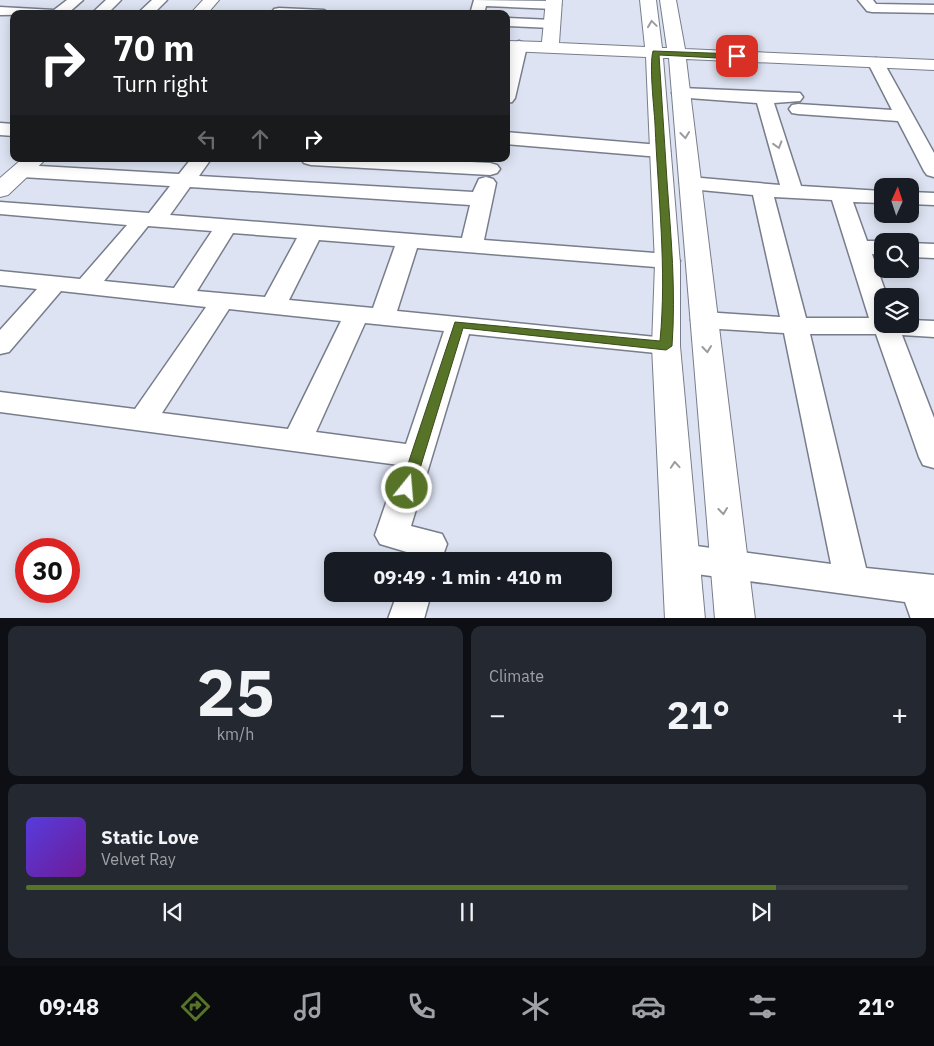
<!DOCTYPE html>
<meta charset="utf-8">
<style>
body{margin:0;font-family:"IBM Plex Sans",sans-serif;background:#242831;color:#f1f3f6;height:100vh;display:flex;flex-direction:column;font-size:19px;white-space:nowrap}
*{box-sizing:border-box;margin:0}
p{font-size:16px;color:#9ea1a6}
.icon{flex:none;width:28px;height:28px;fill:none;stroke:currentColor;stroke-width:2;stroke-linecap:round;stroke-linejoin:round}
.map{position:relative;height:618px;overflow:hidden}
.drawer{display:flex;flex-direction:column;gap:8px;padding:8px;background:#0d0f14;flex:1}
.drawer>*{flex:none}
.banner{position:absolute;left:10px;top:10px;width:500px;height:152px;border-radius:10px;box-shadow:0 2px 12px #0003;background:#202124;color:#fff;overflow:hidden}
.needle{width:32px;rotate:3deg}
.controls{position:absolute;left:874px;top:178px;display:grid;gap:10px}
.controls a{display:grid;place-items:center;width:45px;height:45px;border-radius:10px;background:#171b24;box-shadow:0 2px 12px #0003;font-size:25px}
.speed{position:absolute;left:15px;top:538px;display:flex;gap:10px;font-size:25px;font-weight:700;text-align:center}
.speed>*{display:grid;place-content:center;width:65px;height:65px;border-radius:50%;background:#171b24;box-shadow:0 2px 12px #0003;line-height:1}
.speed .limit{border:8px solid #d22;background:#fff;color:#111}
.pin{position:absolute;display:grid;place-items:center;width:42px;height:42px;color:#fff;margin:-21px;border-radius:10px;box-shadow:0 2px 8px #0006}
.me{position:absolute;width:55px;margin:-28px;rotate:17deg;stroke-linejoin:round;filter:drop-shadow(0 0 4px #0008)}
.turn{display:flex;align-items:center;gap:18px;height:105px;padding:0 20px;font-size:22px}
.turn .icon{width:65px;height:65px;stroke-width:2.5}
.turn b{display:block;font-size:35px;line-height:42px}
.lanes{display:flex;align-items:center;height:48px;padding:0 20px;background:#0003;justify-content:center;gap:25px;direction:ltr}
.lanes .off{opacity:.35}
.big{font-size:38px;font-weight:800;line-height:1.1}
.drawer .widget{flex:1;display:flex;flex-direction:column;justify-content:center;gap:8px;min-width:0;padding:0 18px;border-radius:10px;background:#242831}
.drawer .dial{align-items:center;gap:0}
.dial b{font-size:65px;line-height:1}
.song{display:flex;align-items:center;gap:15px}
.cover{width:60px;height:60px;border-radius:8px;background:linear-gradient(135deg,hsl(250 70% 55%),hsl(280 70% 35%))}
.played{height:5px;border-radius:2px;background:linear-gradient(90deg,#577328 85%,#363941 85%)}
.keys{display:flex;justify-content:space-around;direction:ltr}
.heat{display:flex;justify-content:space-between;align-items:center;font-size:28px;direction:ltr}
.drawer .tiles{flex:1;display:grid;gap:8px;grid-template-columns:1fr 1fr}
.widget:last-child{grid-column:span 2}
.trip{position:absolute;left:324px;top:552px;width:288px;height:50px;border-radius:10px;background:#171b24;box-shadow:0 2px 12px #0003;font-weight:800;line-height:50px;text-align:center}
.tab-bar{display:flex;height:80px;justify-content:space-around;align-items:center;background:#090b0e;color:#9ea1a6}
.tab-bar .icon{width:35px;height:35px}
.tab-bar .current{color:#577328}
.tab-bar b{font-size:22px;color:#f1f3f6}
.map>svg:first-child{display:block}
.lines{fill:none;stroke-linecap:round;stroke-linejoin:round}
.street-casing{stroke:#787d8b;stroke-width:3}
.secondary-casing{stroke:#787d8b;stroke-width:2}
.street{fill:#fff;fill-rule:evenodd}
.secondary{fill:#fff;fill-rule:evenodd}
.oneway{stroke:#9b9c9f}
.route{fill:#577328;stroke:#394b1a}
</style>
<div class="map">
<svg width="934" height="619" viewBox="0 0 934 619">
<rect width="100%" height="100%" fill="#dde3f2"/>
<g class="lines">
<g class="street-casing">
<path id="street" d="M 67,0 L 83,0 L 67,14 L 0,15 L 0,7 L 54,10 Z
M 106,0 L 121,0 L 107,14 L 91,14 Z
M 152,0 L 167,0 L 153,14 L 137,14 Z
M 474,0 L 554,1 L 561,5 L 554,9 L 486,6 L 484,14 L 470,14 Z
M 858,0 L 873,0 L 876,4 L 934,5 L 934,13 L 872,12 L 867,11 Z
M 279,8 L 324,10 L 331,14 L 273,14 L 272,12 L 274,9 Z
M 506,18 L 552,20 L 557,21 L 559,24 L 557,27 L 552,28 L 506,26 Z
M 519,41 L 524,43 L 527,46 L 515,98 L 512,102 L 506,103 C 506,84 502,59 514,43 Z
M 876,58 L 882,60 L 884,63 L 934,153 L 934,177 L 927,175 L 924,171 L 898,121 L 798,114 L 792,113 L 789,109 L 792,105 L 798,104 L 892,110 L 868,63 L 870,60 Z
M 681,88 L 800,93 L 803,97 L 800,101 L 774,103 L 801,186 L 882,191 L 882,203 L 853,202 L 867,241 L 882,241 L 882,255 L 872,254 L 887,296 L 882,296 L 882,324 L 910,324 L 910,320 L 934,321 L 934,337 L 902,335 L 934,418 L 934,468 L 923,465 L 919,457 L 876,334 L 810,334 L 866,568 L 934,575 L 934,619 L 911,619 L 905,602 L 681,572 L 669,568 L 664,558 L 669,548 L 681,544 L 831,564 L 784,333 L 704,328 L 695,325 L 691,320 L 695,315 L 704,312 L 780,317 L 753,195 L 690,189 L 683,187 L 680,183 L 683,179 L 690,177 L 780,185 L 757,103 L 675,97 L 672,93 L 675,89 ZM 774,197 L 832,200 L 869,318 L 806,318 Z
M 0,123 L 14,124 L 14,136 L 0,135 Z
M 506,132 L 660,145 L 667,147 L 670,151 L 667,155 L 660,157 L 506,144 Z
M 191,159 L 211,159 L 199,176 L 473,192 L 479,179 L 486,177 L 493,179 L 496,183 L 484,240 L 668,254 L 676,256 L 680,261 L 676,266 L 668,268 L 417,248 L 397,311 L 666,338 L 675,340 L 679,346 L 675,352 L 666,354 L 469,334 L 411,526 L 442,534 L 447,544 L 441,561 L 407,561 L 410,553 L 380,544 L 375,535 L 399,465 L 0,412 L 0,392 L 135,409 L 206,307 L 61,291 L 9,352 L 0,354 L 0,330 L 37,289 L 0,285 L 0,271 L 80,279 L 127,225 L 0,214 L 0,202 L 149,213 L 170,186 L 22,177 L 15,175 L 12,171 L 15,167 L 22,165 L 179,174 ZM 190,187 L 470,205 L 462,238 L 170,215 ZM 148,226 L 212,231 L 174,288 L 104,281 ZM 233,233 L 297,238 L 265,297 L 197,291 ZM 319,240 L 395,246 L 373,308 L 289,300 ZM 229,309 L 341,321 L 288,429 L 162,413 ZM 365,323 L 444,331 L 406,444 L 316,432 Z
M 301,159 L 413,159 L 490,163 L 497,165 L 500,169 L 497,173 L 490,175 L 311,165 L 304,163 Z
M 910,192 L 934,193 L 934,205 L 910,204 Z
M 910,243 L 934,244 L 934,258 L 910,257 Z
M 397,594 L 431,594 L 424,619 L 388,619 Z"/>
</g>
<g class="secondary-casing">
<path id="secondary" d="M 203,0 L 219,0 L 207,14 L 190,14 Z
M 546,0 L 562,0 L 559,43 L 645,47 L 640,0 L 656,0 L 662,48 L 667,48 L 660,0 L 676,0 L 685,49 L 934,60 L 934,70 L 686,59 L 755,619 L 715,619 L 669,58 L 663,58 L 680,264 L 680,346 L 705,619 L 665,619 L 652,346 L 655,264 L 646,57 L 506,51 L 506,41 L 542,42 Z
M 22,159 L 46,159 L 8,195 L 0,197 L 0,178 Z"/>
</g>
<use href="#street" class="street"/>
<use href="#secondary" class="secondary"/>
</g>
<defs><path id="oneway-chevron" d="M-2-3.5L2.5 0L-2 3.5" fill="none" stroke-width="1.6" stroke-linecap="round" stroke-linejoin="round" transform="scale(1.25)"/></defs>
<g class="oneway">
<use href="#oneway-chevron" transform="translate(652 24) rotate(-98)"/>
<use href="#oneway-chevron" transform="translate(685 135) rotate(84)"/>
<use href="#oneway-chevron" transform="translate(778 145) rotate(73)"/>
<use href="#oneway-chevron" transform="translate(707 349) rotate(84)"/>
<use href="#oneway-chevron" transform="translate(675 465) rotate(-94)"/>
<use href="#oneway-chevron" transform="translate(723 511) rotate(84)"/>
</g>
<path class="route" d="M 653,51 L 737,54 L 740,56 L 737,59 L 659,55 C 662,97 664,139 667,181 C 671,237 676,290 672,346 L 666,350 L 463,328 L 414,488 L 412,491 L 407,493 L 402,491 L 400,488 L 455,322 L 660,341 C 667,269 658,196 655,124 C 654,107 649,65 653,51 Z"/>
</svg>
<div class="controls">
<a><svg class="needle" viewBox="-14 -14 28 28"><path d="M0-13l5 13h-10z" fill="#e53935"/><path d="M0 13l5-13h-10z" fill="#9ea1a6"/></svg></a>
<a><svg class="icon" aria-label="search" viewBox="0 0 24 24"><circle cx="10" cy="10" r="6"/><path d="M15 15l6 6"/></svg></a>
<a><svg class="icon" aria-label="layers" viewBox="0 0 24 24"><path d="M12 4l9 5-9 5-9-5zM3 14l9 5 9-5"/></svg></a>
</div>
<div class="speed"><div class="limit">30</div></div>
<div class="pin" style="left:737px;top:56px;background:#d93025"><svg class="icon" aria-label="arrive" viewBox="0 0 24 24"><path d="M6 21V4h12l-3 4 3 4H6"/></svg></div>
<svg class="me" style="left:407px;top:488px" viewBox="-20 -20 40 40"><circle r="17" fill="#577328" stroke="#fff" stroke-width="3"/><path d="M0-11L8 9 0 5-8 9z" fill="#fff"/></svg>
<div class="trip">09:49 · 1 min · 410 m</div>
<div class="banner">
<div class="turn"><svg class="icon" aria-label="right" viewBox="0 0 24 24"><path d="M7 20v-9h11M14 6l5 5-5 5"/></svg><div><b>70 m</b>Turn right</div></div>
<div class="lanes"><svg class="icon off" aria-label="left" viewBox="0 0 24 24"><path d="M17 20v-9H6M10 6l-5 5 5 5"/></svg><svg class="icon off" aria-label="ahead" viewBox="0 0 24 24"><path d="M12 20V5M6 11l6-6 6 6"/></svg><svg class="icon" aria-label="right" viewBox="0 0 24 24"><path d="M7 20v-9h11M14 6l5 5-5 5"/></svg></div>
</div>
</div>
<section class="drawer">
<div class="tiles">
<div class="widget dial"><b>25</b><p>km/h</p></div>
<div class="widget"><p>Climate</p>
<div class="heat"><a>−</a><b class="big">21°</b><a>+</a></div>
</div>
<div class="widget">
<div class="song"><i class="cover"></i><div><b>Static Love</b><p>Velvet Ray</p></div></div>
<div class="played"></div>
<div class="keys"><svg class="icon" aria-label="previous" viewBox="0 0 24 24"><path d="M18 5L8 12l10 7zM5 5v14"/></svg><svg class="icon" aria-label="pause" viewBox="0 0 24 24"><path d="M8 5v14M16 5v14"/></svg><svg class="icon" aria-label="next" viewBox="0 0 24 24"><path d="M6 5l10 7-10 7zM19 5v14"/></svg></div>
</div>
</div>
</section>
<nav class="tab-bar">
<b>09:48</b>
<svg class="icon current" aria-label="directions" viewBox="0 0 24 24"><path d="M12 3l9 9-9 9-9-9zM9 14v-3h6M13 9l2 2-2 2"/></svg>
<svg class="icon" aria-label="music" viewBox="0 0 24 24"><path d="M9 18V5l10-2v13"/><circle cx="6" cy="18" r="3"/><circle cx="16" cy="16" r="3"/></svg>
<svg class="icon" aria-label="phone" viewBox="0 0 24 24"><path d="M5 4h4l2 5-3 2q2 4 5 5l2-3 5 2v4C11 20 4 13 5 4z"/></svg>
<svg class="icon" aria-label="climate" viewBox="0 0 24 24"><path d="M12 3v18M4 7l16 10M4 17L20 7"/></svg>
<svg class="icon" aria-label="car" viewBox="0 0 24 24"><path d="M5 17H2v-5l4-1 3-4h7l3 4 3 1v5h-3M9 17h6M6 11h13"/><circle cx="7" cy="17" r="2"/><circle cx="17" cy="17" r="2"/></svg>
<svg class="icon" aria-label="filters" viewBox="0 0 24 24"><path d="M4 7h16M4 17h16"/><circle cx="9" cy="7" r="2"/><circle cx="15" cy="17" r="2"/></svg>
<b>21°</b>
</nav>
